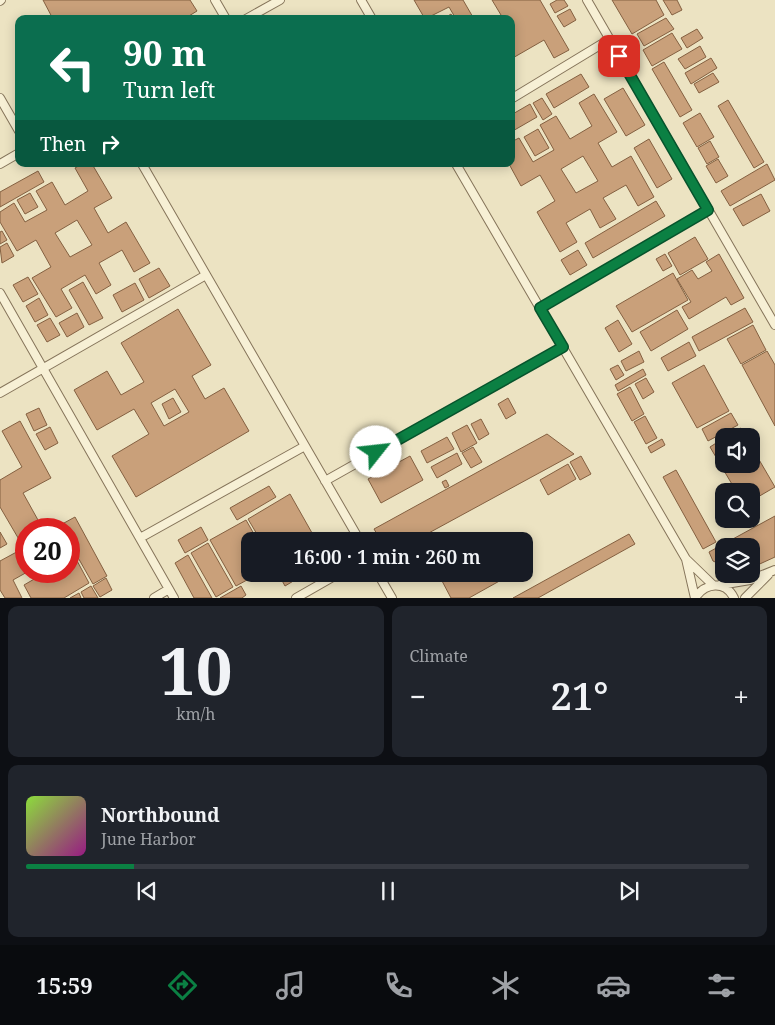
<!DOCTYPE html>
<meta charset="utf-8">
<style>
body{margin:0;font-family:"Noto Serif",serif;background:#20242c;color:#f1f3f6;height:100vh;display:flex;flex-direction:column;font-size:19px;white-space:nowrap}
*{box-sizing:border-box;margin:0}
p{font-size:16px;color:#9ea1a6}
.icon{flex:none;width:28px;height:28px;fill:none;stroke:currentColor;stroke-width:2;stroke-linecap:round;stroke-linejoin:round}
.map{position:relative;height:598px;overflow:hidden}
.drawer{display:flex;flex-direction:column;gap:8px;padding:8px;background:#0d0f14;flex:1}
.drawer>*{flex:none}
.hud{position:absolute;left:15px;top:15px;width:500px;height:152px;border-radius:10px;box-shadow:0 2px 12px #0003;background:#0b6e4f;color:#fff;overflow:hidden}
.controls{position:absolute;left:715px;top:428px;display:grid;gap:10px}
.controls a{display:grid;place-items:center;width:45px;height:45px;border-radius:10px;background:#171b24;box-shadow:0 2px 12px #0003;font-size:25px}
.speed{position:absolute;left:15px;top:518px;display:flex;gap:10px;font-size:25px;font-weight:700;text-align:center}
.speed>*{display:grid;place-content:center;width:65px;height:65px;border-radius:50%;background:#171b24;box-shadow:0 2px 12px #0003;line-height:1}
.speed .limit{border:8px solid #d22;background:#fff;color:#111}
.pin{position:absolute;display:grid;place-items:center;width:42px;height:42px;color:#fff;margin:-21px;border-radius:10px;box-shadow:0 2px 8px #0006}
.me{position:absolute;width:55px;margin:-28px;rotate:61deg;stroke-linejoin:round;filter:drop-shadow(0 0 4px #0008)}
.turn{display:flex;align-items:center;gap:18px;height:105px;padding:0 25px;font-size:22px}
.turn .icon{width:65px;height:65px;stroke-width:2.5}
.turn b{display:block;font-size:35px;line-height:42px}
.then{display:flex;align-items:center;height:48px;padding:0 25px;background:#0003;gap:10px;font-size:19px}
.big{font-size:38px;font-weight:600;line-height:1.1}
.drawer .widget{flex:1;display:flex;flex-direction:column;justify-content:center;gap:8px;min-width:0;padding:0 18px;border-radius:10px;background:#20242c}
.drawer .dial{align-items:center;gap:0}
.dial b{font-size:65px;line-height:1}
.song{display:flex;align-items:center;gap:15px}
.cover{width:60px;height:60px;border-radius:8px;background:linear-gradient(135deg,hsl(90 70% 55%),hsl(310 70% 35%))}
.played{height:5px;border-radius:2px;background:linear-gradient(90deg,#0b8043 15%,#363941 15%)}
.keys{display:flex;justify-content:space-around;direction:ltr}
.heat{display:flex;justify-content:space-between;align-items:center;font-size:28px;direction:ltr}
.drawer .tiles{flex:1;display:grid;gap:8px;grid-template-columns:1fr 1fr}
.widget:last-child{grid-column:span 2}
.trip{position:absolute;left:241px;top:532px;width:292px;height:50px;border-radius:10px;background:#171b24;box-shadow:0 2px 12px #0003;font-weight:600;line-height:50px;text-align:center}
.tab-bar{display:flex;height:80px;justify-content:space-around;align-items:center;background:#090b0e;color:#9ea1a6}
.tab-bar .icon{width:35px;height:35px}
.tab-bar .selected{color:#0b8043}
.tab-bar b{font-size:22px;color:#f1f3f6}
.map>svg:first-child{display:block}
.building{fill:#c9a07a;stroke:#846041;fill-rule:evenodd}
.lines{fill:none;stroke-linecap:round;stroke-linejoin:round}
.service-casing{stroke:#85745a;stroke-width:10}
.service{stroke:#f7f0d5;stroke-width:8}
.route-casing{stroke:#07532c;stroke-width:12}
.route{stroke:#0b8043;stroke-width:9}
</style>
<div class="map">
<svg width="775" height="598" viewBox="0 0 775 598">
<rect width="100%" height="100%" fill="#ece3c2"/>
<path class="building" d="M 43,0 L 190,0 L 197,11 L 184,19 L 53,19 Z
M 414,0 L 463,0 L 474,19 L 456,19 L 449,7 L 425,19 Z
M 492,0 L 540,0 L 569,50 L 554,58 L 544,40 L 511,59 L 511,19 L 494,19 L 501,15 Z
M 557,0 L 564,0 L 568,6 L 555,13 L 550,4 Z
M 612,0 L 656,0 L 664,15 L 632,34 Z
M 663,0 L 677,0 L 682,10 L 672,15 Z
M 570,9 L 576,20 L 564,27 L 557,16 Z
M 451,14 L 454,19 L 443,19 Z
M 666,18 L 674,29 L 644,46 L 637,34 Z
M 697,29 L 703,38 L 687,48 L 681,38 Z
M 672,33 L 682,49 L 652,66 L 643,50 Z
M 700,46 L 706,57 L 685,69 L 678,59 Z
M 711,58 L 717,68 L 691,84 L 685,73 Z
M 664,62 L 692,110 L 680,117 L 652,69 Z
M 713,73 L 719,82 L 699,93 L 694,84 Z
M 581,74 L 589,87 L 554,108 L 546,94 Z
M 623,88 L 645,125 L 626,136 L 604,99 Z
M 594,94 L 617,132 L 598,143 L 612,167 L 631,156 L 654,197 L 638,206 L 626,185 L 603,198 L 616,219 L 600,228 L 590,209 L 566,223 L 577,242 L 560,252 L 537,212 L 555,201 L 540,175 L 521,186 L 509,164 L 511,164 L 511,142 L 519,138 L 533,162 L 554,150 L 540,125 L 556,116 L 570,139 L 592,126 L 579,103 ZM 583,156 L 598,181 L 576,193 L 561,169 Z
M 542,98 L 552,114 L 543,120 L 533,103 Z
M 728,100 L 764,162 L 754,168 L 718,106 Z
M 530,104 L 537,117 L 511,132 L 511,115 Z
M 700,113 L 714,137 L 697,147 L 683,123 Z
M 538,129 L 549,148 L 535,156 L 524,137 Z
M 649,139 L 672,179 L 657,188 L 634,148 Z
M 710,141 L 719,157 L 707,164 L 698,148 Z
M 718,159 L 728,176 L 716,183 L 706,166 Z
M 82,164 L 92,164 L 112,198 L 94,208 L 108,233 L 126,222 L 150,263 L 134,272 L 122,250 L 99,263 L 111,285 L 96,294 L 85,275 L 61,289 L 72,308 L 56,317 L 32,278 L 51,267 L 36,240 L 17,251 L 0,222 L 0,212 L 14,203 L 25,222 L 47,210 L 36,191 L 52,182 L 65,205 L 88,191 L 75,168 ZM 77,220 L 92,245 L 70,257 L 55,233 Z
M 767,164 L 775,180 L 730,206 L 721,191 Z
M 38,171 L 44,182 L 0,207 L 0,192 Z
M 30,193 L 38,207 L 25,214 L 17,200 Z
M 761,194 L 770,211 L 743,226 L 733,209 Z
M 656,201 L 665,216 L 593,258 L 585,243 Z
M 2,231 L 7,240 L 0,244 L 0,232 Z
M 695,237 L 708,259 L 680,275 L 668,253 Z
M 7,243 L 14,256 L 2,263 L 0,247 Z
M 578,250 L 587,265 L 570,275 L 561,260 Z
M 665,254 L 672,266 L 663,271 L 656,259 Z
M 719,254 L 744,298 L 731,305 L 726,297 L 689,319 L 682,307 L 691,302 L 677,279 L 692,270 L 698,279 L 712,271 L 706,262 Z
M 159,268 L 170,286 L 149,298 L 139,279 Z
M 673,273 L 688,300 L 632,332 L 616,306 Z
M 28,277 L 38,294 L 23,302 L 13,285 Z
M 83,282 L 103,318 L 89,325 L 69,290 Z
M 135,283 L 144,300 L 122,312 L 113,295 Z
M 39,298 L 48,315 L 35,322 L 26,306 Z
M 745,308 L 753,322 L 699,351 L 692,337 Z
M 178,309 L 211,365 L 192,376 L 205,399 L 224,388 L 249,431 L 136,497 L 112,456 L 149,434 L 134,409 L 97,430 L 74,390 L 107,371 L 121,395 L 144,382 L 121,343 ZM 175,389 L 189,412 L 164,426 L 151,403 Z
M 677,310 L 688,329 L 651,351 L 640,332 Z
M 77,313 L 84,327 L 67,337 L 59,323 Z
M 50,318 L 60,335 L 47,342 L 37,325 Z
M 618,320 L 632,344 L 619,352 L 605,328 Z
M 753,325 L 766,350 L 741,364 L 727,339 Z
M 689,342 L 696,356 L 668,371 L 661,358 Z
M 639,351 L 644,362 L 626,371 L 621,361 Z
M 767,351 L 775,365 L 775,426 L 742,365 Z
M 618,365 L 624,375 L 616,380 L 610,369 Z
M 704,365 L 729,411 L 697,428 L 672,383 Z
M 643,369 L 646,375 L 618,391 L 615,385 Z
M 646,378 L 654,392 L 643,399 L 635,384 Z
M 630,387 L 644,414 L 632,421 L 617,394 Z
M 173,398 L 181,412 L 169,419 L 162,404 Z
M 508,398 L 516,413 L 506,419 L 498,404 Z
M 39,408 L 47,425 L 34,431 L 26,414 Z
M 731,413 L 738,425 L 708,441 L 702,429 Z
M 645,416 L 657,438 L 646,444 L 634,422 Z
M 481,419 L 489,434 L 479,440 L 471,424 Z
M 20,421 L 51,478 L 23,493 L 43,529 L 26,529 L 26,571 L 29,571 L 13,580 L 22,598 L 5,598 L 0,590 L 0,561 L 24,548 L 0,507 L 0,480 L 22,467 L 2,431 Z
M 467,425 L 477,443 L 461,452 L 452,433 Z
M 50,427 L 58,443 L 45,450 L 36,434 Z
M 741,428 L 745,436 L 727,436 Z
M 547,434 L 574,454 L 414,541 L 410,541 L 407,536 L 397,541 L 394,536 L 381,541 L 374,529 Z
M 447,437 L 454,449 L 427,463 L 421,451 Z
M 724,438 L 724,464 L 751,464 L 751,446 L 775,487 L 751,501 L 751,491 L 736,491 L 710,447 Z
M 662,439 L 665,445 L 651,453 L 648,447 Z
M 473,447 L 482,462 L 471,468 L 462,453 Z
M 457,453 L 462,464 L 437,478 L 431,467 Z
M 410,456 L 423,480 L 381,503 L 368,479 Z
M 581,456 L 591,474 L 580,480 L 570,462 Z
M 568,464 L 576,479 L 548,495 L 540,480 Z
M 676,470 L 716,542 L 703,549 L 663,477 Z
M 446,480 L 449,486 L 445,488 L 442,482 Z
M 269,486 L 276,497 L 237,520 L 230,508 Z
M 290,494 L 316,540 L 261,541 L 248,519 Z
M 775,516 L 775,557 L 751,568 L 751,546 L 724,546 L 724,566 L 713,561 L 709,552 Z
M 75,517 L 107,576 L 93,584 L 72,547 L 69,549 L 69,529 L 53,529 Z
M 246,520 L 258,541 L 250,541 L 250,574 L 258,574 L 236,586 L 210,540 Z
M 201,527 L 208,540 L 185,553 L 178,540 Z
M 0,532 L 7,544 L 0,548 Z
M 629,534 L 635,544 L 538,598 L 513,598 Z
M 208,543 L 233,587 L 216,597 L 191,553 Z
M 525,552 L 531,563 L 525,567 Z
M 188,555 L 212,598 L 194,598 L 175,563 Z
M 75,557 L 89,583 L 64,598 L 31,598 L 24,585 L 48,571 L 69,571 L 69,560 Z
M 281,574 L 291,574 L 295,580 L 285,586 L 279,575 Z
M 294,574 L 309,574 L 298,580 Z
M 450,574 L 512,574 L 469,598 L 451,598 L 441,579 Z
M 106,578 L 112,590 L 100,597 L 93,586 Z
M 91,586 L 98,598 L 84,598 L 81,592 Z
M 241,586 L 246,595 L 242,598 L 220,598 Z
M 79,593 L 81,598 L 70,598 Z"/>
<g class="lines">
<g class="service-casing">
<path id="service" d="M 215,0 L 226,19
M 361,0 L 372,19
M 587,0 L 775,325
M 0,1 L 1,0
M 246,19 L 280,0
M 0,98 L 19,131
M 511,99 L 610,39
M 0,164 L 19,153
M 142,164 L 360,541
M 456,164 L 686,559 L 695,598
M 0,293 L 174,598
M 540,308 L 708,210
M 0,393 L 206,275
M 325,481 L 563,347
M 140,538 L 305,446
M 686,559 L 713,585
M 378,574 L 392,598
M 720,585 L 750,580 L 775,570
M 154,598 L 169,589
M 296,598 L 338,574
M 695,598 C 705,583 725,580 734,598
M 745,598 L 768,575"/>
</g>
<use href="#service" class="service"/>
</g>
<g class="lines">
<g class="route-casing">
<path id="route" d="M 376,452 L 563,347 L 540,308 L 708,210 L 619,56"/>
</g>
<use href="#route" class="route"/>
</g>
</svg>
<div class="controls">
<a><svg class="icon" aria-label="sound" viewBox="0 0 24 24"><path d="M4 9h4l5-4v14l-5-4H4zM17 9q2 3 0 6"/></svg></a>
<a><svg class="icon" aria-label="search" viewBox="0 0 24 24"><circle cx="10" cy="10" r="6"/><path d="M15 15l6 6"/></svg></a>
<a><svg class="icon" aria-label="layers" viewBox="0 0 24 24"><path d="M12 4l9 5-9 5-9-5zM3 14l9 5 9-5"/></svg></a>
</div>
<div class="speed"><div class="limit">20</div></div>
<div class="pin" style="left:619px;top:56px;background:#d93025"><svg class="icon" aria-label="arrive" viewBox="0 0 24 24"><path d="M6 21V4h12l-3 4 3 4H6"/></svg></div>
<svg class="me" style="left:376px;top:452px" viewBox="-20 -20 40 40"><circle r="19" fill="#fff"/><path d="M0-13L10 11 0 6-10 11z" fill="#0b8043"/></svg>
<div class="trip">16:00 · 1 min · 260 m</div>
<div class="hud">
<div class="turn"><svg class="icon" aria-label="left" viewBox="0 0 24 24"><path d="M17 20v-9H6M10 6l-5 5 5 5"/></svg><div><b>90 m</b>Turn left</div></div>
<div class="then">Then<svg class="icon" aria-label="right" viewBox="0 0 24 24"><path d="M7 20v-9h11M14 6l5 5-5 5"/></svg></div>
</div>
</div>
<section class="drawer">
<div class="tiles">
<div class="widget dial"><b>10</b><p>km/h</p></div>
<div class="widget"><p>Climate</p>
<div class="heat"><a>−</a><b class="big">21°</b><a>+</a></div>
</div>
<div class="widget">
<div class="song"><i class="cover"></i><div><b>Northbound</b><p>June Harbor</p></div></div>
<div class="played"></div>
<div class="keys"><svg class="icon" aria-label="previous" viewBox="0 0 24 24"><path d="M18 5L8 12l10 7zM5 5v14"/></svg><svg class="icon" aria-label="pause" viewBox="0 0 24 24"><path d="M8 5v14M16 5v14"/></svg><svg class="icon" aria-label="next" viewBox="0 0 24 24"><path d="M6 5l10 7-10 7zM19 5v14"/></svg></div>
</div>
</div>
</section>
<nav class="tab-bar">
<b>15:59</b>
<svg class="icon selected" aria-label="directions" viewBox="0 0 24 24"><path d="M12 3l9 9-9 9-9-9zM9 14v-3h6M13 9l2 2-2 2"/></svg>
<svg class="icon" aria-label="music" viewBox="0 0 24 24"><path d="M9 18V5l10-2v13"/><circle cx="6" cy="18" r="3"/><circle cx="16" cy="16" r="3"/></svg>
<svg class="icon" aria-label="phone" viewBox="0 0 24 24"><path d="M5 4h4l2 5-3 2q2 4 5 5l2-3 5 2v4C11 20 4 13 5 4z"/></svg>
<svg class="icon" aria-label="climate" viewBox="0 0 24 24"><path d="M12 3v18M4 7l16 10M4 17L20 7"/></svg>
<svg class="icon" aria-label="car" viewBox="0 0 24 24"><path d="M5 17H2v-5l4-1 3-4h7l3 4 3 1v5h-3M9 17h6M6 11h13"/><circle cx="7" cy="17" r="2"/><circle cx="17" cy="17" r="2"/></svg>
<svg class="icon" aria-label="filters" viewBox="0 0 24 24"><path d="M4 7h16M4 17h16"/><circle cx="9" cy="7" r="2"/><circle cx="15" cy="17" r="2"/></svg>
</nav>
